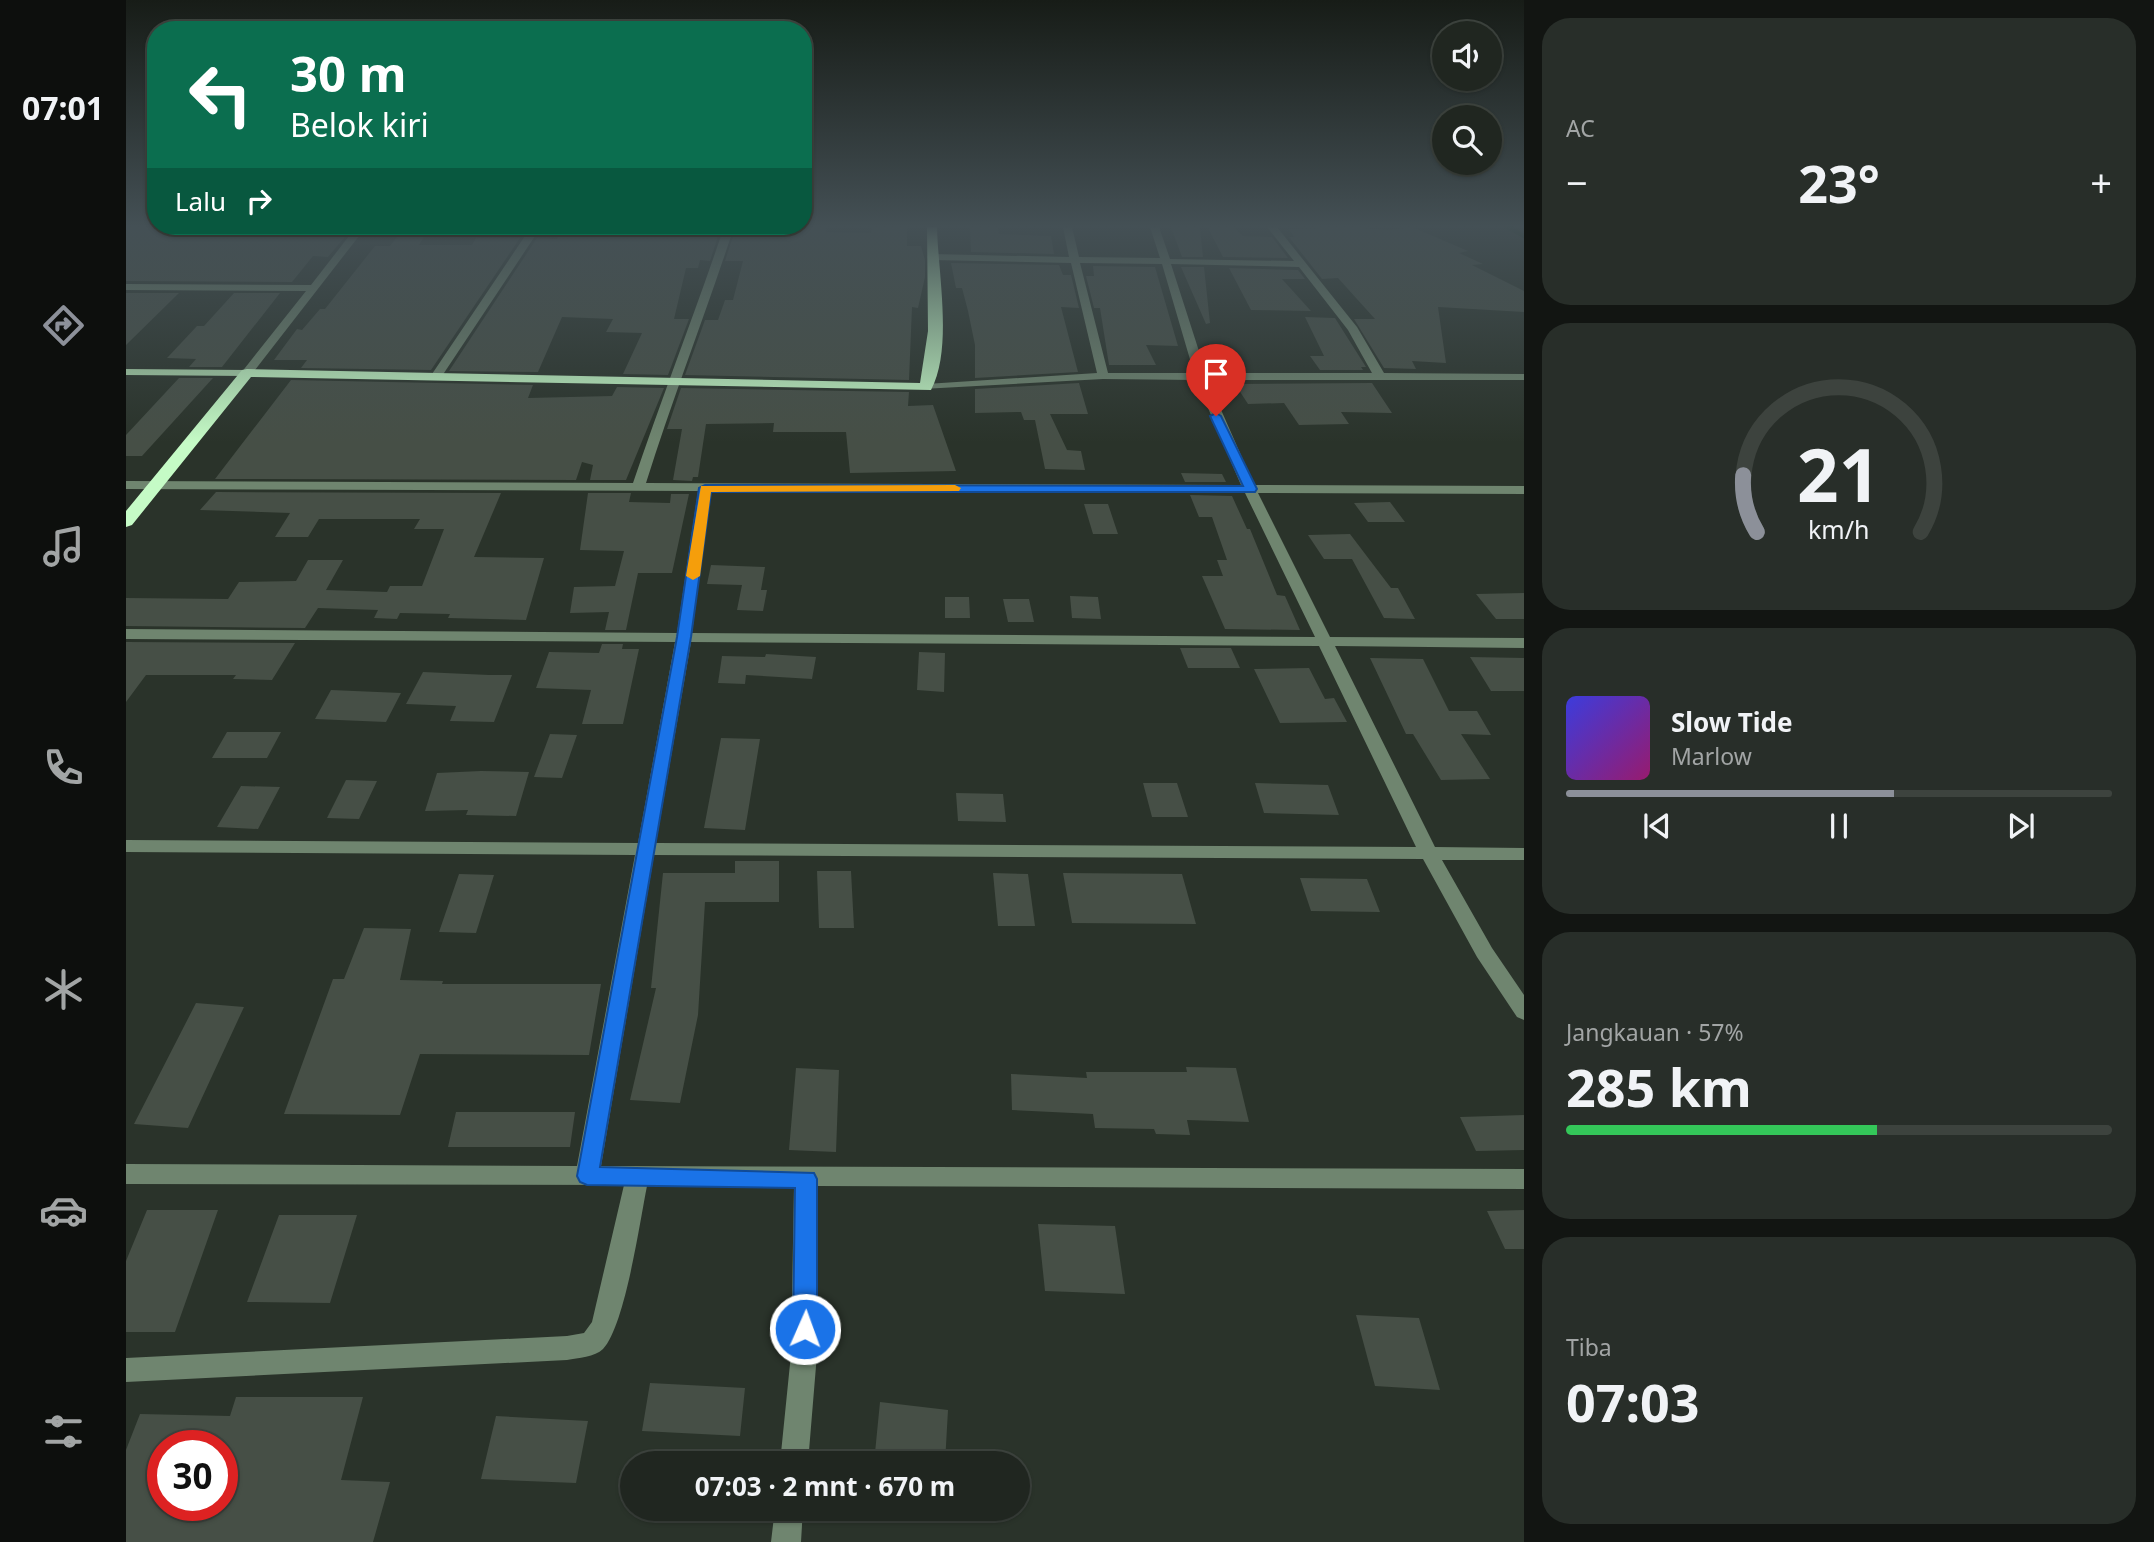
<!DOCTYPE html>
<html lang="id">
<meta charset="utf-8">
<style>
body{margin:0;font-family:"Noto Sans",sans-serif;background:#282e29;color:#f1f3f6;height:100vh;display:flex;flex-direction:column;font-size:26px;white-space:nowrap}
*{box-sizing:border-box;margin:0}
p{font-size:23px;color:#a2a5a5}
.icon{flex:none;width:38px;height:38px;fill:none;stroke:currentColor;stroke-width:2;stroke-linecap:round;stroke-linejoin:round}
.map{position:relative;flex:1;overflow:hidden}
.panel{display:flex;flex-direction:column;gap:18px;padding:18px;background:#121512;width:630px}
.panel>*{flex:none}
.hud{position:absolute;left:21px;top:21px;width:665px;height:214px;border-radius:28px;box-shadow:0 2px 5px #0004,0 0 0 2px #3d433e;background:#0b6e4f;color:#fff;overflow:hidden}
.fabs{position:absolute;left:1306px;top:21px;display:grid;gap:14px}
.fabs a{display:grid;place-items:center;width:70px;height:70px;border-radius:50%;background:#202620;box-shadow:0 2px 5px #0004,0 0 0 2px #3d433e;font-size:35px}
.speed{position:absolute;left:21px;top:1430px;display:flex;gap:14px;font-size:35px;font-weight:700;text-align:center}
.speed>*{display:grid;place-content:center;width:91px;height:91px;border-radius:50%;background:#202620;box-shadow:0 2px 5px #0004,0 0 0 2px #3d433e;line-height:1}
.speed .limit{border:10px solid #d22;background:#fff;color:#111}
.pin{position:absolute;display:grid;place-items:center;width:60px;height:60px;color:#fff;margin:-72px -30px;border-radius:50% 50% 50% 0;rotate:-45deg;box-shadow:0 0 7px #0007}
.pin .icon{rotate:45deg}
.me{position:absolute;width:77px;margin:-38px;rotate:2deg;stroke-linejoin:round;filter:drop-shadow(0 0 5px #0008)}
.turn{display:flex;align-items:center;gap:24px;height:147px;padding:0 28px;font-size:32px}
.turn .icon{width:91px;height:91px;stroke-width:2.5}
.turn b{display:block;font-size:49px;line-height:60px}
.then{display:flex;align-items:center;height:66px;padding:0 28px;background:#0003;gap:14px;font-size:26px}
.big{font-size:52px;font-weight:700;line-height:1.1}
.panel .card{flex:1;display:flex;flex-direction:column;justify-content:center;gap:10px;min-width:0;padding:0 24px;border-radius:28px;background:#282e29}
.panel .dial{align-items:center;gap:0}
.dial svg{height:182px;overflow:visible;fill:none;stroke:#3d433e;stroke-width:7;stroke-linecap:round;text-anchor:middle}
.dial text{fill:#f1f3f6;stroke:none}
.song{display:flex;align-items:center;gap:21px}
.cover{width:84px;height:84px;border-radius:10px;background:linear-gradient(135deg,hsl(240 70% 55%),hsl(320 70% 35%))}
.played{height:7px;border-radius:4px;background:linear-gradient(90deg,#8c9099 60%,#3d433e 60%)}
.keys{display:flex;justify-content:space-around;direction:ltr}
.heat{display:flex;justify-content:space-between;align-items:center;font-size:38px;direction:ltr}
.charge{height:10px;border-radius:5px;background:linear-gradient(90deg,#34c759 57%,#3d433e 0)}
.trip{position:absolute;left:494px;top:1451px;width:410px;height:70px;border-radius:35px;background:#202620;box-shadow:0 2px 5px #0004,0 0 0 2px #3d433e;font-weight:700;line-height:70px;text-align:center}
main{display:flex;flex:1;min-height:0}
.menu{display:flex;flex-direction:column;width:126px;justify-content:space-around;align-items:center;background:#0d0f0d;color:#a2a5a5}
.menu .icon{width:49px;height:49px}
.menu .active{color:#8c9099}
.menu b{font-size:32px;color:#f1f3f6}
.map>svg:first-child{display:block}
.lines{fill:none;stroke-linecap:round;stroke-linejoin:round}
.stream{stroke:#002504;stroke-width:4.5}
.building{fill:#464f46;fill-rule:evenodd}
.minor{fill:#6f856f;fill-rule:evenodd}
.major{fill:#add9ad;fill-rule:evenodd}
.highway{fill:#c5fbc6;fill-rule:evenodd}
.route{fill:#1a73e8;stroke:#114b97;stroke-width:2}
.slow{fill:#f59e0b}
</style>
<main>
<nav class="menu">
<b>07:01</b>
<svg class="icon active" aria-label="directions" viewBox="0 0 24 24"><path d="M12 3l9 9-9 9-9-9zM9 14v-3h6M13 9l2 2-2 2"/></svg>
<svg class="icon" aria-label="music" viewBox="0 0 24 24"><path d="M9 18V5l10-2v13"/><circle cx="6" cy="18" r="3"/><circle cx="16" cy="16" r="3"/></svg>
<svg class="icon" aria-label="phone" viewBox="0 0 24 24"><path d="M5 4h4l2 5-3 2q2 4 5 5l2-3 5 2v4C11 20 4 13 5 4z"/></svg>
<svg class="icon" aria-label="climate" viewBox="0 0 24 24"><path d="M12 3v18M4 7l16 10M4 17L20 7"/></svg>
<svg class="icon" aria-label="car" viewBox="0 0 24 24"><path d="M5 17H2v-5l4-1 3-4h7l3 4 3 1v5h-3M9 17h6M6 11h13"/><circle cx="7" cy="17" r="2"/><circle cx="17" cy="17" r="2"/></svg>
<svg class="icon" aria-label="filters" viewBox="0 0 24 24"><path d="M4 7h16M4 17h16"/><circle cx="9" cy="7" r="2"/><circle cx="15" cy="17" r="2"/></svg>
</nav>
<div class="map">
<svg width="1398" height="1542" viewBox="0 0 1398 1542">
<rect width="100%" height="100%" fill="#2a332a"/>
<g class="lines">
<path class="stream" d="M 1382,227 L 1398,236"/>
</g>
<path class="building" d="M 0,227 L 194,227 L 191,230 L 223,232 L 202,257 L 187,256 L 166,282 L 0,281 Z
M 437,227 L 595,227 L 584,261 L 574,260 L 572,268 L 560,268 L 548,319 L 563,319 L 542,375 L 497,374 L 516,333 L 480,332 L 487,319 L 436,317 L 412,372 L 323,371 L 411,238 L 431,239 Z
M 610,227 L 701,227 L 700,232 L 745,233 L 746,227 L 781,227 L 781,246 L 795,246 L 799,260 L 799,277 L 792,308 L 786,307 L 783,380 L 559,375 L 579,320 L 592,320 L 599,300 L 607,300 L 617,261 L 599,261 Z
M 844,227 L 872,227 L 873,234 L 925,236 L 928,254 L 845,252 Z
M 1045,227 L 1074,228 L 1077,257 L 1056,257 Z
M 1107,227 L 1117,236 L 1146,237 L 1162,258 L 1097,257 L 1082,228 Z
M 1225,227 L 1262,230 L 1286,227 L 1342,251 L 1333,253 L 1357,264 L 1346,265 L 1398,291 L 1398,312 L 1312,307 L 1320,363 L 1286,361 L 1290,369 L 1258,368 L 1228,319 L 1249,319 L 1212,278 L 1196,279 L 1163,237 L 1168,237 L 1163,229 Z
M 275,232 L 301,232 L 293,245 L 346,245 L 350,238 L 394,238 L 305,370 L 175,368 L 181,360 L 148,360 L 171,329 L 176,330 L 194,309 L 199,309 L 249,246 L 264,246 Z
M 825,263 L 933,265 L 937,275 L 945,275 L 953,308 L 935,307 L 952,372 L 849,378 L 849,345 L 842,311 L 836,288 L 830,288 Z
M 967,266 L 1029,267 L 1052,346 L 1020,345 L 1030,365 L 983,365 L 974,308 L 968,308 L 960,276 L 968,276 Z
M 1055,267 L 1078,267 L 1084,323 L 1080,324 Z
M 1103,268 L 1172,270 L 1179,279 L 1156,279 L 1185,311 L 1125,310 Z
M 0,293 L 53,293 L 0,345 Z
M 108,293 L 154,293 L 96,367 L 63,367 L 70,359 L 41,358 L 71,326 L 78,326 Z
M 1179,317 L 1209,318 L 1240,367 L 1235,367 L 1237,370 L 1194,370 L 1184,356 L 1198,356 Z
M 53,378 L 87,378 L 16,456 L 0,456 L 0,435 Z
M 165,380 L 407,385 L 402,398 L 486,396 L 491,387 L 538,388 L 500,480 L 464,480 L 467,465 L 456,462 L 450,480 L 89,479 Z
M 953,383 L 962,414 L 924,414 L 941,450 L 955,451 L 959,470 L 919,469 L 909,420 L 898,420 L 895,412 L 849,413 L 849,389 Z
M 1246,383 L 1266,413 L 1215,412 L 1223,424 L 1173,425 L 1158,403 L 1122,404 L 1109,384 Z
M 555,388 L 783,392 L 782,406 L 807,405 L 830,471 L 724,473 L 720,432 L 647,432 L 648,423 L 580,424 L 572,477 L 567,477 L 566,481 L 547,480 L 556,429 L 541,429 Z
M 1055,473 L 1096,474 L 1100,482 L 1059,482 Z
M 90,492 L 375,493 L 348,557 L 418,558 L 400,620 L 322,618 L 324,614 L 274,613 L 271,619 L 248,618 L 252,610 L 192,608 L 179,628 L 0,626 L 0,598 L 102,599 L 113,582 L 170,581 L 182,560 L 217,560 L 200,590 L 261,592 L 264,586 L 296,586 L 318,529 L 288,529 L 294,519 L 193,519 L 182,537 L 149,537 L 164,513 L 74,510 Z
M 462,493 L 505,493 L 503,502 L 544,503 L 545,494 L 563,494 L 546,573 L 512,573 L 500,630 L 479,630 L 483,612 L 444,613 L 448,587 L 489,586 L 498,551 L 454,550 Z
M 1064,495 L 1106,496 L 1121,529 L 1124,529 L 1151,595 L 1159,596 L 1174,630 L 1099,629 L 1076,576 L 1097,576 L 1091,560 L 1101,560 L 1086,517 L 1073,517 Z
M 1264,502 L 1279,522 L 1242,522 L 1228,503 Z
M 958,504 L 982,504 L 992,534 L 967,534 Z
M 1224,534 L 1265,588 L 1272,588 L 1289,619 L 1258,618 L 1226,559 L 1198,559 L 1182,535 Z
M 585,565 L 639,567 L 635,590 L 641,590 L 637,611 L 611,610 L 616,585 L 581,584 Z
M 1398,593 L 1398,619 L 1370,619 L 1350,594 Z
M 944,596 L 972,597 L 975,619 L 946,618 Z
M 819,597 L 843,597 L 844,618 L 819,618 Z
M 877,599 L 903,599 L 908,622 L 882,622 Z
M 0,642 L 169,643 L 146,680 L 107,679 L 110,675 L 20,675 L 0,702 Z
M 476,644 L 497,644 L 496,649 L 513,649 L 497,724 L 456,724 L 465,690 L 410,688 L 423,652 L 473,653 Z
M 1054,648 L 1105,648 L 1114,668 L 1062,668 Z
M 793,652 L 819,653 L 818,692 L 791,690 Z
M 640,654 L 690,657 L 686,679 L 620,675 L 619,684 L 592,683 L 596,656 L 639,657 Z
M 1344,657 L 1398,658 L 1398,691 L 1365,691 Z
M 1244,658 L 1297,659 L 1323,711 L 1351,711 L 1365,735 L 1335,734 L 1364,779 L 1315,780 L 1287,734 L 1280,734 Z
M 1183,668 L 1199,699 L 1208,698 L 1221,722 L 1154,723 L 1128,669 Z
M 297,672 L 363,675 L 386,675 L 368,722 L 324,721 L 330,706 L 280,704 Z
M 205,690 L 275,693 L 260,722 L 189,719 Z
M 101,732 L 155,732 L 141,758 L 86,758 Z
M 424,734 L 451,735 L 436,778 L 408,777 Z
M 595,738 L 634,739 L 619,830 L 578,828 Z
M 355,771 L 403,772 L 390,816 L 340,815 L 342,810 L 299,811 L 311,773 Z
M 220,780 L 251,781 L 233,819 L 201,818 Z
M 1017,783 L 1051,783 L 1062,817 L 1026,817 Z
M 1129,783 L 1202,785 L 1213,815 L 1138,813 Z
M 115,786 L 154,787 L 132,829 L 91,827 Z
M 830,793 L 877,794 L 880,822 L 832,821 Z
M 609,861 L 653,861 L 653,902 L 579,902 L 572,1015 L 554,1103 L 504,1100 L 530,988 L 525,988 L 537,873 L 609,873 Z
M 691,871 L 725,871 L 728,928 L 693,928 Z
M 867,873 L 902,874 L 909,926 L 872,926 Z
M 937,873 L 1056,874 L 1070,924 L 946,923 Z
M 333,874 L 368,875 L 350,933 L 313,932 Z
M 1174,878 L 1241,879 L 1254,912 L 1185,911 Z
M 238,928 L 285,929 L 274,980 L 317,981 L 316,984 L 475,984 L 463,1055 L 294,1054 L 274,1115 L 158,1114 L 207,979 L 218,979 Z
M 70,1003 L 118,1007 L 62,1128 L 8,1124 Z
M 1060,1067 L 1110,1068 L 1123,1122 L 1061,1120 L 1064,1135 L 1030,1134 L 1028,1129 L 969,1128 L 967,1114 L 886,1110 L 885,1074 L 961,1078 L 960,1072 L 1061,1072 Z
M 670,1068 L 713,1070 L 710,1152 L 663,1150 Z
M 330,1112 L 449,1112 L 444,1147 L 322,1147 Z
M 1398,1115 L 1398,1150 L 1350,1151 L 1334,1117 Z
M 21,1210 L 92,1210 L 49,1332 L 0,1332 L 0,1261 Z
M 1398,1210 L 1398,1249 L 1379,1249 L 1361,1211 Z
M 153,1215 L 231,1215 L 204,1303 L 121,1302 Z
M 912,1224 L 989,1226 L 999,1294 L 919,1291 Z
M 1230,1315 L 1293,1318 L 1314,1390 L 1249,1386 Z
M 524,1383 L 619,1388 L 614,1436 L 516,1431 Z
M 110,1397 L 237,1397 L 215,1480 L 264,1482 L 247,1542 L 0,1542 L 0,1450 L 14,1414 L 104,1416 ZM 37,1446 L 96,1446 L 96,1505 L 37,1505 Z
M 754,1402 L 822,1410 L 819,1463 L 748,1463 Z
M 370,1416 L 462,1421 L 450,1483 L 355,1479 Z"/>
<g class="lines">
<path class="minor" d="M 230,227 L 240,227 L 125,375 L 115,373 L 180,291 L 0,290 L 0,284 L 185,285 Z
M 405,227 L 415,227 L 314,379 L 306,379 L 304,377 Z
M 598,227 L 608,227 C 580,313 547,397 520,483 L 1115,485 L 1070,380 L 977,379 L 796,389 L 796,385 L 800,384 L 971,373 L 945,263 L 806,260 L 801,257 L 806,254 L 943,257 L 937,227 L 946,227 L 953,257 L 1034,258 L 1024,227 L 1033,227 L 1044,259 L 1168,261 L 1141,227 L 1151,227 L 1231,327 L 1258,373 L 1398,374 L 1398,380 L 1082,380 L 1128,485 L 1398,486 L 1398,494 L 1132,493 L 1204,637 L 1398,638 L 1398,648 L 1209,646 L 1309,847 L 1398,848 L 1398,860 L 1316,860 L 1366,948 L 1398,995 L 1398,1020 L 1391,1017 L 1351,957 L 1297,859 L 528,855 L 475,1166 L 1398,1169 L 1398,1189 L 692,1186 L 691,1354 L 682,1463 L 654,1463 L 665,1354 L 668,1186 L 521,1186 C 514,1221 499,1326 477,1349 C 469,1357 452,1358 441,1360 L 0,1382 L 0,1358 L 441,1336 L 458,1333 L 466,1322 L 498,1185 L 0,1184 L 0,1164 L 451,1166 L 509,855 L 0,852 L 0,840 L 512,843 L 549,642 L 0,639 L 0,629 L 551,633 L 572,491 L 0,489 L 0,481 L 507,483 C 536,397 569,313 598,227 ZM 954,263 L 1036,264 L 1068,373 L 982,373 ZM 1045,264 L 1173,267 L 1222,330 L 1246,373 L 1080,373 ZM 585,491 L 1119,493 L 1189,637 L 566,633 ZM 565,642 L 1193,646 L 1290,847 L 530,843 Z
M 649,1508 L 677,1508 L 675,1542 L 645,1542 Z"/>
<path class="major" d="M 0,369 L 121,370 L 127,373 L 121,376 L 0,375 Z"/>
<path class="highway" d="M 801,227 L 811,227 C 812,273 827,349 805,390 L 125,377 L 6,525 L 0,527 L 0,511 L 116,370 L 121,369 L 794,383 L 802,331 Z"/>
</g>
<linearGradient id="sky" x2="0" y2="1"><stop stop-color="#171c17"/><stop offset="0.51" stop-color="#445055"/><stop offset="1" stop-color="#445055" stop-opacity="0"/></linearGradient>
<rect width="1398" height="443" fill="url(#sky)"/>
<path class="route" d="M 1090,413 L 1095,416 L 1131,489 L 1129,492 L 585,492 L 565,637 L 474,1167 L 688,1173 L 691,1179 L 691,1329 L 687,1336 L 679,1339 L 670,1336 L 667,1329 L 669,1188 L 461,1185 L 454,1182 L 451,1176 L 551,637 L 573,488 L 579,485 L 1117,486 L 1084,416 Z"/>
<path class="slow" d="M 829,485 L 835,488 L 833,491 L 585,492 L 574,576 L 567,580 L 560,576 L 575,486 Z"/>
</svg>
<div class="fabs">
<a><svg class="icon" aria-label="sound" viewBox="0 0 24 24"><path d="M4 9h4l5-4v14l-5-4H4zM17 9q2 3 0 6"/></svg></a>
<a><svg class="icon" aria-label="search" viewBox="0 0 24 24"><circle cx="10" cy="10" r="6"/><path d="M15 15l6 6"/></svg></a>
</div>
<div class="speed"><div class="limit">30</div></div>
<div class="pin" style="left:1090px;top:416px;background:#d93025"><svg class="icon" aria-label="arrive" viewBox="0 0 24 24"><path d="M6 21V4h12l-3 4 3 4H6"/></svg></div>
<svg class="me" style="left:679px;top:1329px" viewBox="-20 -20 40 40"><circle r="17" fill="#1a73e8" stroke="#fff" stroke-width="3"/><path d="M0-11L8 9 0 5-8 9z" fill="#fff"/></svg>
<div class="trip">07:03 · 2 mnt · 670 m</div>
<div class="hud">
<div class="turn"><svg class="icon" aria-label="left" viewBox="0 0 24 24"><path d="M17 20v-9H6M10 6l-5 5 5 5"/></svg><div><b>30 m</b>Belok kiri</div></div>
<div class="then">Lalu<svg class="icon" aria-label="right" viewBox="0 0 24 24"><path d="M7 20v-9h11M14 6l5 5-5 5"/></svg></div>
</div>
</div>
<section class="panel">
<div class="card"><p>AC</p>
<div class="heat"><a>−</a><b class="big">23°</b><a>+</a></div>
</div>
<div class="card dial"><svg viewBox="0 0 100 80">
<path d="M14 69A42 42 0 1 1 86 69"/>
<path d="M14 69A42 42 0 0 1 8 44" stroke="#8c9099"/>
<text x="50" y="56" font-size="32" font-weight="700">21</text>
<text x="50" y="72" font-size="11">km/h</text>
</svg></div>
<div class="card">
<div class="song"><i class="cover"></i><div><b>Slow Tide</b><p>Marlow</p></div></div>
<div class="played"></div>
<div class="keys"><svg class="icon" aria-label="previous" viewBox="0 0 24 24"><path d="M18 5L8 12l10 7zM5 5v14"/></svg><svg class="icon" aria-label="pause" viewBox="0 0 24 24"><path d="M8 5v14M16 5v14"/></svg><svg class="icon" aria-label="next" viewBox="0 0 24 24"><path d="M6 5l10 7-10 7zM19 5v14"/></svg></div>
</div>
<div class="card"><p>Jangkauan · 57%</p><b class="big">285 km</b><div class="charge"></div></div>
<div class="card"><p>Tiba</p><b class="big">07:03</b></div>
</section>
</main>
